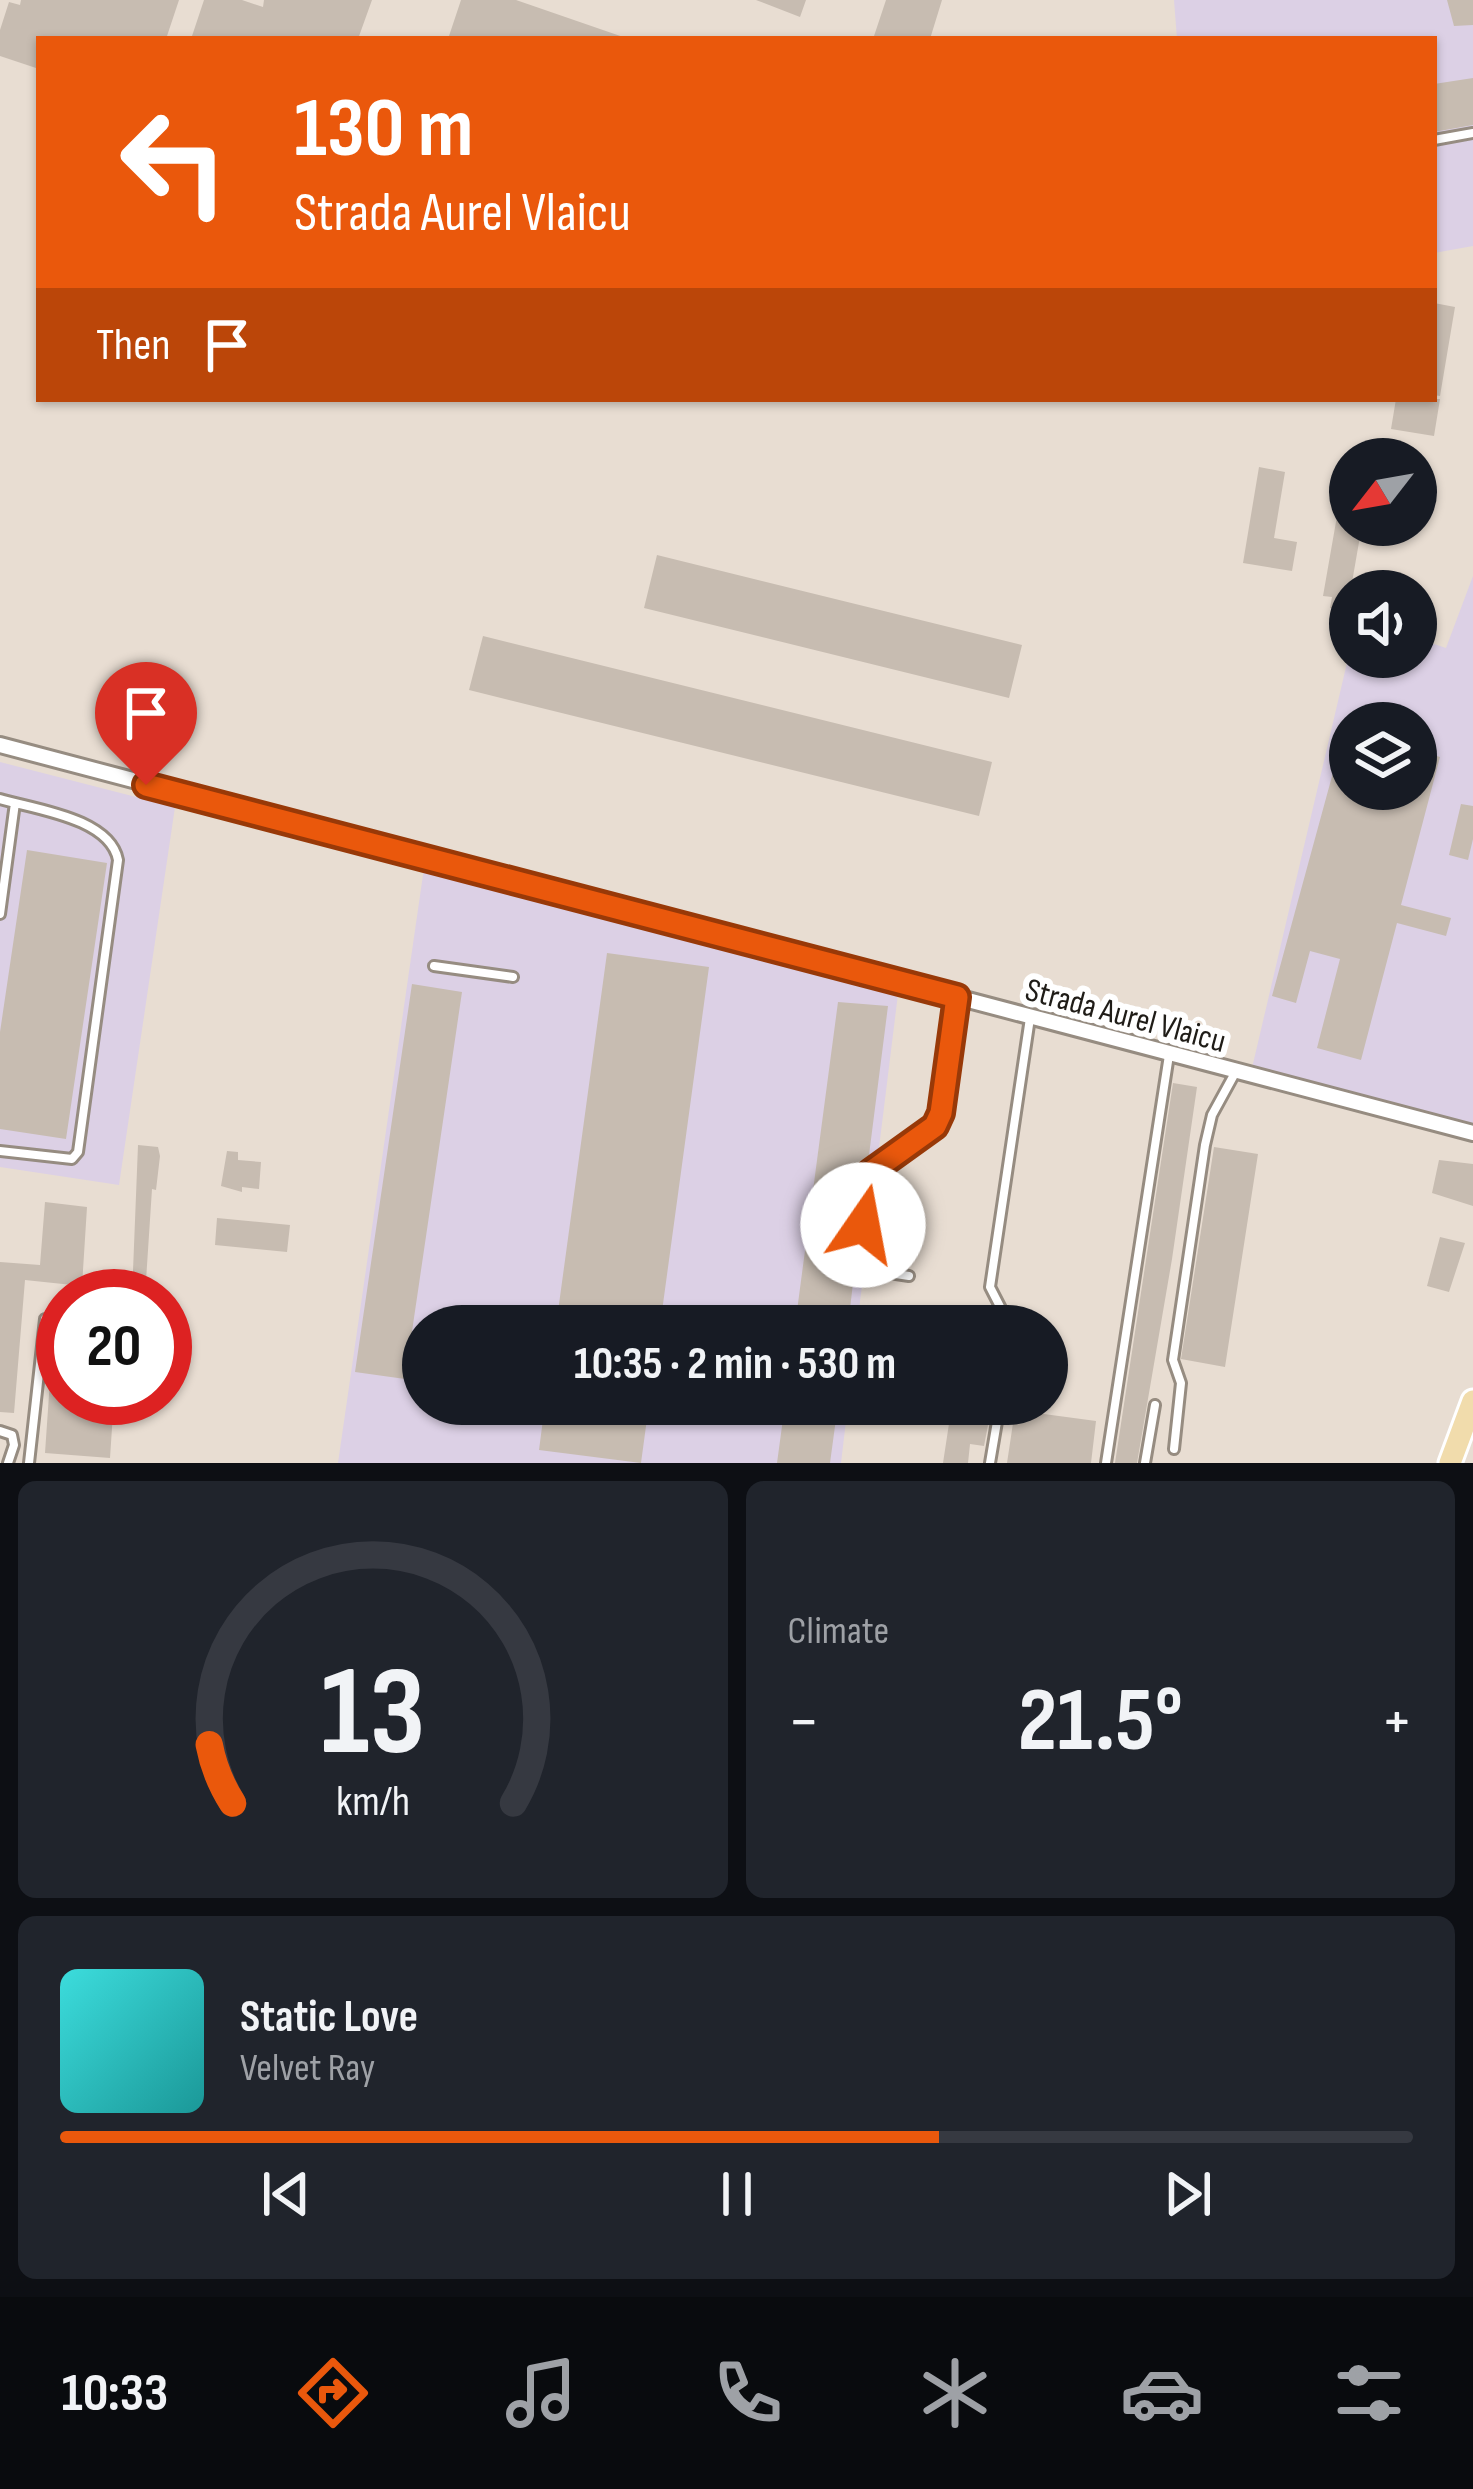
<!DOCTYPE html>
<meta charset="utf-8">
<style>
body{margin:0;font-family:"Sofia Sans Condensed",sans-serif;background:#20242c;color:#f1f3f6;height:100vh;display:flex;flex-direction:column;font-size:45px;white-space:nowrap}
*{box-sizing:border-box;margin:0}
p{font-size:39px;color:#9ea1a6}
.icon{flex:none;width:66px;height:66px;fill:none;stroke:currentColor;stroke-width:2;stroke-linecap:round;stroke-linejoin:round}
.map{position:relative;height:1463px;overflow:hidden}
.details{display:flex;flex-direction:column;gap:18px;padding:18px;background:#0d0f14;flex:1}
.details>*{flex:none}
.top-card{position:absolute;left:36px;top:36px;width:1401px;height:366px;border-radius:0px;box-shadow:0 3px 9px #0004;background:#ea580c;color:#fff;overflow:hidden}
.needle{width:78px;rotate:239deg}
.buttons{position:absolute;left:1329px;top:438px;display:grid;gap:24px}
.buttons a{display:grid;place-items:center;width:108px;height:108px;border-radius:50%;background:#171b24;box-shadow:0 3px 9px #0004;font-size:60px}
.speed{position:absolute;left:36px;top:1269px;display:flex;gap:24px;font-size:60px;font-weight:700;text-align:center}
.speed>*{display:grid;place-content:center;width:156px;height:156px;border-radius:50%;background:#171b24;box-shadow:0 3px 9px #0004;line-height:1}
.speed .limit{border:18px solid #d22;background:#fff;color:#111}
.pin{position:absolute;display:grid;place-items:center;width:102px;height:102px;color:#fff;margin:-123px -51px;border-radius:50% 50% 50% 0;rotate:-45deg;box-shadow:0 0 12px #0007}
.pin .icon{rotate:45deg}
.me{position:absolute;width:132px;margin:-66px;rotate:12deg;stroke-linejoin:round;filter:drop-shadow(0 0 9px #0008)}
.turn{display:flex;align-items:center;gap:42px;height:252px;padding:0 60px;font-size:54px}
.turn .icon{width:156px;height:156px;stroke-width:2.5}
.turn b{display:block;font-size:84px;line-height:102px}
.then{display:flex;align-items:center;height:114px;padding:0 60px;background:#0003;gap:24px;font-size:45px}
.big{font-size:90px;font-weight:700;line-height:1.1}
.details .tile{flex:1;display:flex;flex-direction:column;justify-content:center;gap:18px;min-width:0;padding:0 42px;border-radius:18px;background:#20242c}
.details .dial{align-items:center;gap:0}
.dial svg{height:312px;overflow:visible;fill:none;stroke:#363941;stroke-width:7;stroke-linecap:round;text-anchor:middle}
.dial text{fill:#f1f3f6;stroke:none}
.song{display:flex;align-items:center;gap:36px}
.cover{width:144px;height:144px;border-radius:18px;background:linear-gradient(135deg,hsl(180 70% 55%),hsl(180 70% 35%))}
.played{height:12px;border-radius:6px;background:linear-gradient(90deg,#ea580c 65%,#363941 65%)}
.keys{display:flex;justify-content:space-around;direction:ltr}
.heat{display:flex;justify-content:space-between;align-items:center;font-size:66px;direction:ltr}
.details .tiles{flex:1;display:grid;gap:18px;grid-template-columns:1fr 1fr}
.tile:last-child{grid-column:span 2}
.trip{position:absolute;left:402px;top:1305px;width:666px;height:120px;border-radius:60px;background:#171b24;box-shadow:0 3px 9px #0004;font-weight:700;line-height:120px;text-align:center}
.menu{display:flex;height:192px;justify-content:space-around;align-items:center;background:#090b0e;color:#9ea1a6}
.menu .icon{width:84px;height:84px}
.menu .selected{color:#ea580c}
.menu b{font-size:54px;color:#f1f3f6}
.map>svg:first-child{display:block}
.commercial{fill:#dcd0e5;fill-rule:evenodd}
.building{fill:#c7bcb1}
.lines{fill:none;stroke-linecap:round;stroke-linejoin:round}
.lane-casing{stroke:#968c81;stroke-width:14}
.street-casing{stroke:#968c81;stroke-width:20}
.primary-casing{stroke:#fff;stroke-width:27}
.lane{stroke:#fff;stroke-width:8}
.street{stroke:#fff;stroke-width:14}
.primary{stroke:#f1dcac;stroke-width:21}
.route-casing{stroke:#983908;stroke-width:30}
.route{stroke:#ea580c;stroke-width:21}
.labels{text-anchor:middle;stroke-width:12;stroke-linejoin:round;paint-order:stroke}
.street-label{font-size:33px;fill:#1f1c17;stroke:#fff}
</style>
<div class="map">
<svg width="1473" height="1463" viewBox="0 0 1473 1463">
<rect width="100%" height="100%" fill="#e8ddd2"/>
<path class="commercial" d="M 1174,0 L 1473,0 L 1473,246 L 1434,253 L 1434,39 L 1177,39 Z
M 1473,576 L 1473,1132 L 1252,1068 L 1350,650 L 1350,657 L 1416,657 L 1416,638 L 1446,648 ZM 1350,723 L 1416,723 L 1416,789 L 1350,789 Z
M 0,762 L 175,807 L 119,1185 L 0,1167 Z
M 424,868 L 898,994 L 857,1326 L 423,1326 L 423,1404 L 848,1404 L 841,1463 L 338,1463 Z"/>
<path class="building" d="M 21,0 L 179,0 L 166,39 L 39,39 L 39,69 L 0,56 L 0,30 L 9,2 L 20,5 Z
M 204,0 L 242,0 L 263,7 L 264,0 L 372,0 L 358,39 L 191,39 Z
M 461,0 L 516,0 L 629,39 L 448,39 Z
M 756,0 L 806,0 L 800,17 Z
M 886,0 L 942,0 L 930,39 L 873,39 Z
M 1447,0 L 1473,0 L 1473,25 L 1454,26 Z
M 1473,78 L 1473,125 L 1434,132 L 1434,84 Z
M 1434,303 L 1455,307 L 1440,396 L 1434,395 Z
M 1396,399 L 1440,399 L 1434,436 L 1391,429 Z
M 1259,467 L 1285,472 L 1274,538 L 1297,542 L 1292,571 L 1243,563 Z
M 1344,476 L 1350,476 L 1350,525 L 1362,525 L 1347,611 L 1330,608 L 1332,597 L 1323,596 Z
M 657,555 L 1022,645 L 1009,698 L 644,608 Z
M 483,636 L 992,762 L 979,816 L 469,690 Z
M 1346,725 L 1350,726 L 1350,789 L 1416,789 L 1416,750 L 1440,757 L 1401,905 L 1451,918 L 1446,936 L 1397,923 L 1361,1060 L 1317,1048 L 1340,959 L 1310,951 L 1296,1003 L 1272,996 Z
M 1461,804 L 1473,806 L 1473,839 L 1468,860 L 1449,855 Z
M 27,850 L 107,863 L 66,1139 L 0,1129 L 0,1032 Z
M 607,953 L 709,967 L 660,1326 L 556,1326 Z
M 412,984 L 462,992 L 405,1379 L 355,1372 Z
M 838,1002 L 888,1006 L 868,1163 L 855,1203 L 852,1259 L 855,1266 L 848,1326 L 795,1326 Z
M 1173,1083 L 1197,1087 L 1172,1259 L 1137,1463 L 1115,1463 Z
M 138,1145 L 158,1147 L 160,1156 L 156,1190 L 152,1189 L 145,1296 L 132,1296 Z
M 1214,1147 L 1258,1154 L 1225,1367 L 1181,1359 Z
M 227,1151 L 238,1152 L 238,1160 L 261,1162 L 259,1189 L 242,1187 L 242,1192 L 221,1186 Z
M 1439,1160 L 1473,1164 L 1473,1206 L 1432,1193 Z
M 45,1202 L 87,1207 L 82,1286 L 25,1280 L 14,1413 L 0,1412 L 0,1262 L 40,1265 Z
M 217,1218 L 290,1225 L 287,1252 L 215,1245 Z
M 1440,1237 L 1465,1243 L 1449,1292 L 1427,1286 Z
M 54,1322 L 63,1323 L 63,1398 L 114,1398 L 110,1458 L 45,1453 Z
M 545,1404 L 649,1404 L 641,1463 L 539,1450 Z
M 785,1404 L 838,1404 L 830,1463 L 777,1463 Z
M 952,1404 L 992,1404 L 984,1446 L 970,1444 L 968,1463 L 943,1463 Z
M 1015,1410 L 1096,1421 L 1091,1463 L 1007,1463 Z"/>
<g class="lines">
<g class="lane-casing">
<path id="lane" d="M 1434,140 L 1473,133
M 0,799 C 34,809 110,818 118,860 L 78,1152 L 72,1159 L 0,1151
M 0,914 L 15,803
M 434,966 L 513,977
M 909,1276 L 870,1270 L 860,1259 C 862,1233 860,1198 871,1174 C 882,1149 926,1144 941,1113 L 957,998
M 1010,1326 L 990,1287 L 1030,1018
M 0,1431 L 12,1435 L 14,1445 L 8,1463
M 1174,1449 L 1181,1383 L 1173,1360 L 1205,1145 L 1212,1115 L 1235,1073
M 29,1463 L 45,1319
M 990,1463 L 1000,1404
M 1106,1463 L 1169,1055
M 1145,1463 L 1155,1405"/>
</g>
<g class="street-casing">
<path id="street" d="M 0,745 L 1473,1133"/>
</g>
<g class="primary-casing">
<path id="primary" d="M 1450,1463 L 1473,1401"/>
</g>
<use href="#lane" class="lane"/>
<use href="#street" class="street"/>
<use href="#primary" class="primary"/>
</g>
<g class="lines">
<g class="route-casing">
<path id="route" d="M 146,785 L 957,997 L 941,1113 L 935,1126 L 871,1172 L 863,1225"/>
</g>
<use href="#route" class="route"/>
</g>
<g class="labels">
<g class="street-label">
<text transform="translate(1126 1014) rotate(15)" y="12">Strada Aurel Vlaicu</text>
</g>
</g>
</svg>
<div class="buttons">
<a><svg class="needle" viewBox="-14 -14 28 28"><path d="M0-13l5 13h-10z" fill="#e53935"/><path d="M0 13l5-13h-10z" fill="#9ea1a6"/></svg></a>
<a><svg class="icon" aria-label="sound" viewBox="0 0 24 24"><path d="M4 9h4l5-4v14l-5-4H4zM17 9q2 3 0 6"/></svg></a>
<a><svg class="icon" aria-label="layers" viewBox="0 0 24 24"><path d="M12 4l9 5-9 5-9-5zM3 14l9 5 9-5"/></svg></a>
</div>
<div class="speed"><div class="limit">20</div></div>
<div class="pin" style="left:146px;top:785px;background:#d93025"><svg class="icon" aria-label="arrive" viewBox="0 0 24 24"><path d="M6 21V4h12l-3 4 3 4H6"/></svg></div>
<svg class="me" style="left:863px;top:1225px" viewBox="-20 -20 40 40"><circle r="19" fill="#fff"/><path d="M0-13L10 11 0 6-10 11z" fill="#ea580c"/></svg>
<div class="trip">10:35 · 2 min · 530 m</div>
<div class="top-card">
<div class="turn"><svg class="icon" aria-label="left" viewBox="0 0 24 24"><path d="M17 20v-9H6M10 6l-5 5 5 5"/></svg><div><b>130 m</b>Strada Aurel Vlaicu</div></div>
<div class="then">Then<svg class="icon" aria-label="arrive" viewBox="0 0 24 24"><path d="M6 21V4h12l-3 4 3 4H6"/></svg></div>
</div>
</div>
<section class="details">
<div class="tiles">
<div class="tile dial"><svg viewBox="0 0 100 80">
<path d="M14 69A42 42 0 1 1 86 69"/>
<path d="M14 69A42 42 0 0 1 8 54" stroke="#ea580c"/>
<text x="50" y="56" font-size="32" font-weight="700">13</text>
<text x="50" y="72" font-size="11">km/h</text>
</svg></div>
<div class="tile"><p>Climate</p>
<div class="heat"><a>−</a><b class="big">21.5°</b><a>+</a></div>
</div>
<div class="tile">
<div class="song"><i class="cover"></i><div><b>Static Love</b><p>Velvet Ray</p></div></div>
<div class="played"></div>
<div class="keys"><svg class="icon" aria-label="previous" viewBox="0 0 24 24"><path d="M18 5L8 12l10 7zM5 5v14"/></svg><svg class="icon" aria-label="pause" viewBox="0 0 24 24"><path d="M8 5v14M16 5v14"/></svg><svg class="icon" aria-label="next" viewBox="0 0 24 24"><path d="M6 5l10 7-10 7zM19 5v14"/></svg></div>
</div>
</div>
</section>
<nav class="menu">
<b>10:33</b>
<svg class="icon selected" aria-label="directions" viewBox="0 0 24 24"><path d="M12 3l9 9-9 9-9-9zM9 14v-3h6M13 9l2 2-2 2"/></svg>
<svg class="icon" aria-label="music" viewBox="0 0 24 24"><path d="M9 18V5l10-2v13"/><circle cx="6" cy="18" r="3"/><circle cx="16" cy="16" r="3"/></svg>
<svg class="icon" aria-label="phone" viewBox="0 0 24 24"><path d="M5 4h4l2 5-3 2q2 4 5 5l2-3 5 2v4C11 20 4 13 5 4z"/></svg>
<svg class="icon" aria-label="climate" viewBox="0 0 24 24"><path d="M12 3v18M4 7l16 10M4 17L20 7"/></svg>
<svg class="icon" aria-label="car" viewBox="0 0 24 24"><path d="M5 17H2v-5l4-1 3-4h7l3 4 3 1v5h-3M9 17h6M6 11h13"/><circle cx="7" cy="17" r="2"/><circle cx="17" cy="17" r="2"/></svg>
<svg class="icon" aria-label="filters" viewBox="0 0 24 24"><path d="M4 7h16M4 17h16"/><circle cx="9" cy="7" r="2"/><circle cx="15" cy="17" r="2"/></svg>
</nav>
